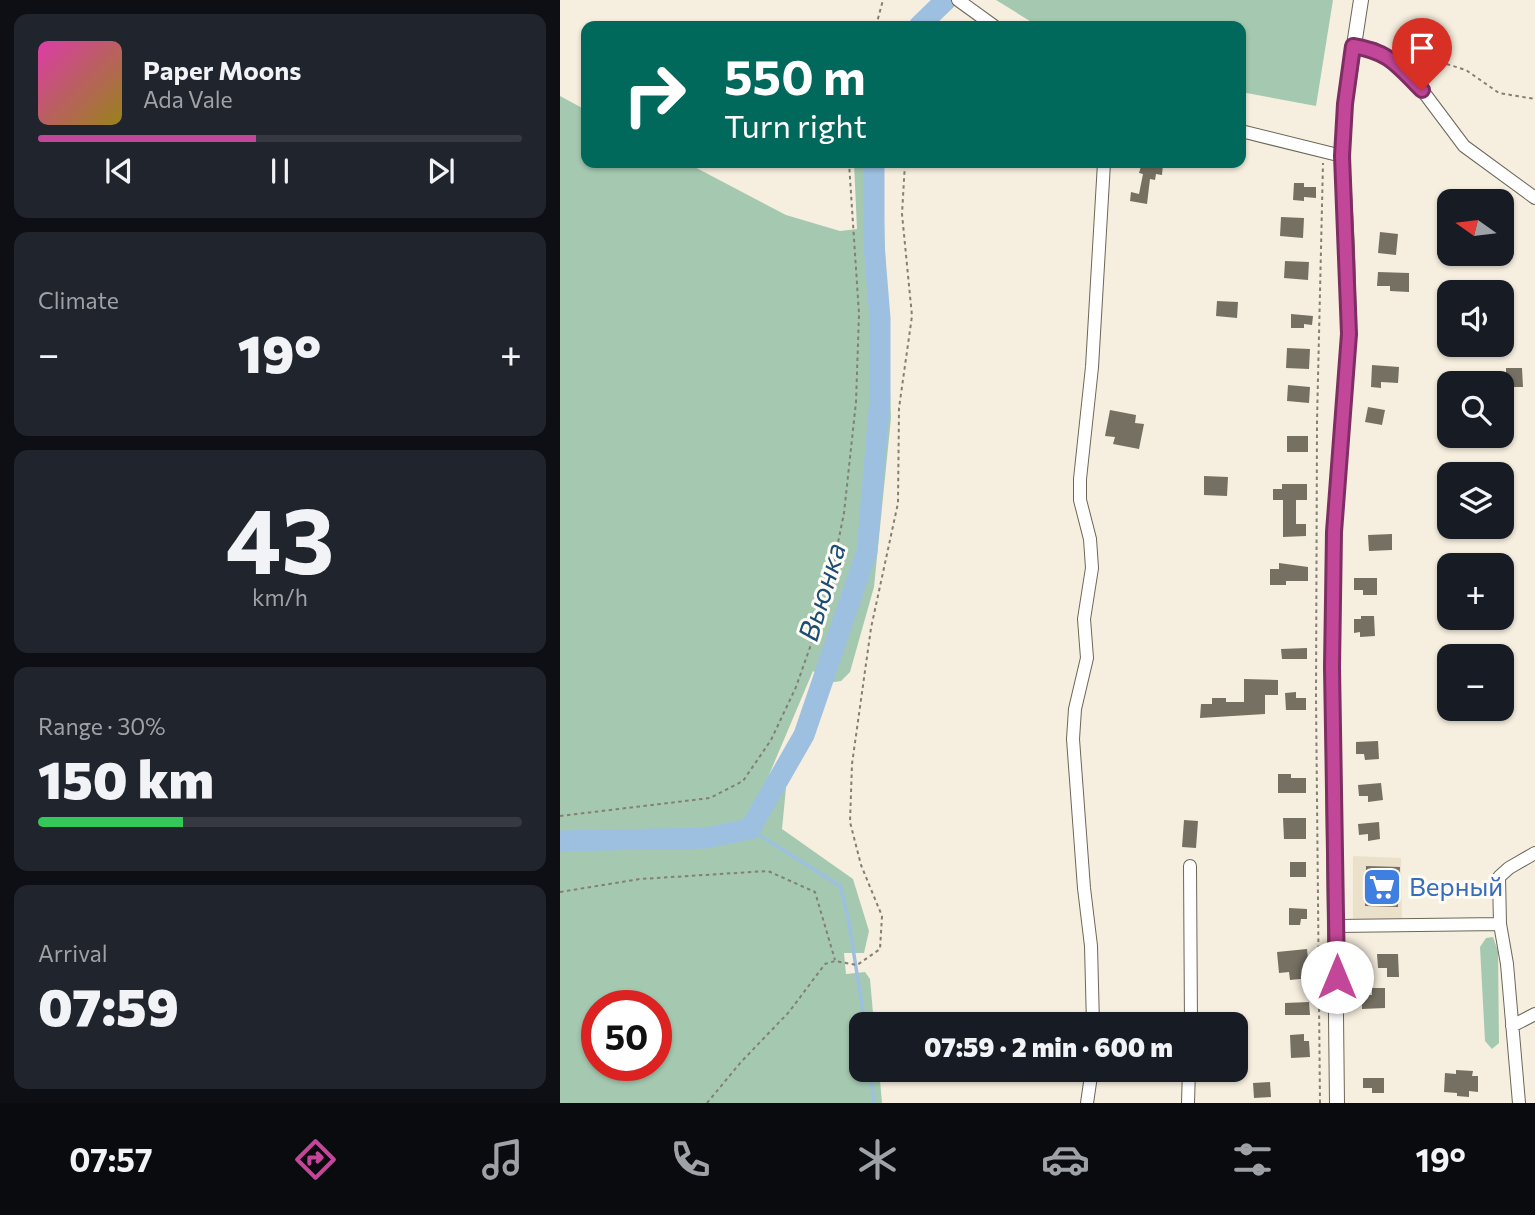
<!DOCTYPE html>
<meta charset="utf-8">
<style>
body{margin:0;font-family:Commissioner,sans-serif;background:#20242c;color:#f1f3f6;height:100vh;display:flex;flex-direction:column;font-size:26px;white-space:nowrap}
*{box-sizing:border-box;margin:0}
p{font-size:23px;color:#9ea1a6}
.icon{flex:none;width:38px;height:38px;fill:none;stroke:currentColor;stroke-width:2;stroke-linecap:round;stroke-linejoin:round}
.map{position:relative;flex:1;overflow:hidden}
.sheet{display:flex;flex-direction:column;gap:14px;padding:14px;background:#0d0f14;width:560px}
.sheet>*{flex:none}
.hud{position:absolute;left:21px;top:21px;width:665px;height:147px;border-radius:14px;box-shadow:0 2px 5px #0004;background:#00695c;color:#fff;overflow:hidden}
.needle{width:46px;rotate:284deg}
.buttons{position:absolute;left:877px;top:189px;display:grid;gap:14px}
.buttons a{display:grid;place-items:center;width:77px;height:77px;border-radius:14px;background:#171b24;box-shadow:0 2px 5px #0004;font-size:35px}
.speed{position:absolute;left:21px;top:990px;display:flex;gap:14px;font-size:35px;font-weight:700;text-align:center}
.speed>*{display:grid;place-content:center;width:91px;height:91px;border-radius:50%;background:#171b24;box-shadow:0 2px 5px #0004;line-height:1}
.speed .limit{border:10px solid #d22;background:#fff;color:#111}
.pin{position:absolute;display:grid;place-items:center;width:60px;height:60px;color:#fff;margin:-72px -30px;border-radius:50% 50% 50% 0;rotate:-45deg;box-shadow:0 0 7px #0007}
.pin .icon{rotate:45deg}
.me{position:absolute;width:77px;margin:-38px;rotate:0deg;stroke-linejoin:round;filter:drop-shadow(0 0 5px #0008)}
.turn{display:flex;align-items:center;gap:24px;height:147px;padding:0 28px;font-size:32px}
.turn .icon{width:91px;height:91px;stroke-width:2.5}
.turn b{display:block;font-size:49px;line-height:60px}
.big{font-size:52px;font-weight:800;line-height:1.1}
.sheet .card{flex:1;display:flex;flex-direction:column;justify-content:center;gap:10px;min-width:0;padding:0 24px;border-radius:14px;background:#20242c}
.sheet .dial{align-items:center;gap:0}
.dial b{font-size:91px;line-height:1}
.song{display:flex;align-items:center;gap:21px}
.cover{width:84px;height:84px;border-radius:10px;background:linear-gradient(135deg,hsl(320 70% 55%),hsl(50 70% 35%))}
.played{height:7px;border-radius:4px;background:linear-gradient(90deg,#c34798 45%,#363941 45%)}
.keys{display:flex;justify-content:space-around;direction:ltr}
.heat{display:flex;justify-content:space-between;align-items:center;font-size:38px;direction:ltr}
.charge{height:10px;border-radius:5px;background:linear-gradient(90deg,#34c759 30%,#363941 0)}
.trip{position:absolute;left:289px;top:1012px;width:399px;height:70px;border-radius:14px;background:#171b24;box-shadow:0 2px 5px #0004;font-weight:800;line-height:70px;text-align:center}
.tabs{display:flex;height:112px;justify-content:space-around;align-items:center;background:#090b0e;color:#9ea1a6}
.tabs .icon{width:49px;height:49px}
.tabs .current{color:#c34798}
.tabs b{font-size:32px;color:#f1f3f6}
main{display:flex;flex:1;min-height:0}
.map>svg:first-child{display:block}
.built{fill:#ebe1cb}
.green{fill:#a5c9b0;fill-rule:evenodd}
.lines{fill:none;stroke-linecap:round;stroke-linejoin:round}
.stream{stroke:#9dc0e1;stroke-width:3.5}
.river{stroke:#9dc0e1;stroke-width:21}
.building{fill:#767063}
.minor-casing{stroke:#6c6659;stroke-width:14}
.major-casing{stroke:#6c6659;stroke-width:16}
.path{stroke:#837f75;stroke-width:2;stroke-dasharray:3.5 3.5;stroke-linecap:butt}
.minor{stroke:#fff;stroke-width:12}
.major{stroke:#fff;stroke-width:14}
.route-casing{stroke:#7f2e63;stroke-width:18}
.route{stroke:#c34798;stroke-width:12}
.labels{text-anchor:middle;stroke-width:6;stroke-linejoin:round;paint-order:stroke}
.shop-label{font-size:26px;fill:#366cbe;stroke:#fffcf6;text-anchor:start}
.water-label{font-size:28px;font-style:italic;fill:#1a4d78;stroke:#fffcf6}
</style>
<main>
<section class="sheet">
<div class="card">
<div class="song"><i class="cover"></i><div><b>Paper Moons</b><p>Ada Vale</p></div></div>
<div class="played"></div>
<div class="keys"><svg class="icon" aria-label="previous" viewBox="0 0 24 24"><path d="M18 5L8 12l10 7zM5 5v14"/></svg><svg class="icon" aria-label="pause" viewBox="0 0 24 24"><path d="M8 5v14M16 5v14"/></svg><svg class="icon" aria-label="next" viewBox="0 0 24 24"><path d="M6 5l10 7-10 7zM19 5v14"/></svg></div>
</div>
<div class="card"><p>Climate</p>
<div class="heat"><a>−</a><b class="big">19°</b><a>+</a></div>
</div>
<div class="card dial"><b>43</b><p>km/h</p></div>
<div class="card"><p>Range · 30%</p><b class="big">150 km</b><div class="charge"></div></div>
<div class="card"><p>Arrival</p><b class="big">07:59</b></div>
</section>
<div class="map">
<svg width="975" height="1103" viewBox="0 0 975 1103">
<rect width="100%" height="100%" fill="#f6efdf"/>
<path class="built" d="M 793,856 L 841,858 L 842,920 L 793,920 Z"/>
<path class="green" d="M 436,0 L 773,0 L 756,106 L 681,92 L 681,26 L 478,26 Z
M 0,96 L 26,110 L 26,163 L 127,163 L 226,215 L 280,231 L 297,229 L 294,163 L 322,163 L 331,418 L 314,587 L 290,672 L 281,681 L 268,683 L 253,671 L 209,775 L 226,788 L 222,829 L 293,879 L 309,931 L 304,953 L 284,953 L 286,974 L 305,972 L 310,979 L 314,1024 L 301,1024 L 301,1069 L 319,1069 L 322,1103 L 0,1103 ZM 37,1006 L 96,1006 L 96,1066 L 37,1066 Z
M 933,937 L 938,951 L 939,1043 L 932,1049 L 925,1041 L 920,947 L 926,938 Z"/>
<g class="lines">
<path class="stream" d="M 190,829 L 280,886 L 288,917 L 305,1024
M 310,1069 L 314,1103"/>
<path class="river" d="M 359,26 L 386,0
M 0,841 L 145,838 L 190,829 L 244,735 L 307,551 L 320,399 L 320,318 L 314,245 L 314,163"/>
</g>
<path class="building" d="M 582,163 L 603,164 L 602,175 L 596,174 L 595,180 L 590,179 L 587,204 L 570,201 L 571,192 L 579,194 L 583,174 L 579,173 Z
M 734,183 L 744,183 L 744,187 L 756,187 L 756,198 L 744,197 L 744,201 L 733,200 Z
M 721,217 L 744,218 L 743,238 L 720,236 Z
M 820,232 L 838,234 L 836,255 L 818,253 Z
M 725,261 L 749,262 L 748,280 L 724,278 Z
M 818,272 L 849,273 L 849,292 L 830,291 L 830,286 L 817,286 Z
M 657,301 L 678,302 L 677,318 L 656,316 Z
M 731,314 L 753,316 L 752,325 L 744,324 L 744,328 L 731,328 Z
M 727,348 L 750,349 L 749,369 L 726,368 Z
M 812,365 L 839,367 L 838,383 L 821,382 L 821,388 L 811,387 Z
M 946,368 L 962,368 L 963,387 L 946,387 Z
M 728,385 L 750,387 L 749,403 L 727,401 Z
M 808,407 L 825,410 L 822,425 L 805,422 Z
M 550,410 L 576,415 L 575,423 L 584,424 L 579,449 L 553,444 L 555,437 L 545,436 Z
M 727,436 L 748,436 L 748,452 L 727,452 Z
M 644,476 L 668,477 L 667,496 L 644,495 Z
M 722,484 L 747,484 L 747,500 L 736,500 L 736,524 L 746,524 L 746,536 L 723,537 L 723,500 L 713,500 L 713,489 L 722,489 Z
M 832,534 L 832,550 L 809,551 L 808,535 Z
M 719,563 L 748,567 L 748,581 L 726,581 L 726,585 L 710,585 L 710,569 L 719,569 Z
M 794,578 L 817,578 L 817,595 L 803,595 L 803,590 L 794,590 Z
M 801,616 L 814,616 L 815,636 L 800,637 L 800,632 L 794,633 L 794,619 L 801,619 Z
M 747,648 L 747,659 L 722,659 L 721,649 Z
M 684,679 L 718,680 L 718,695 L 705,695 L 705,714 L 640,718 L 641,704 L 652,704 L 652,698 L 666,698 L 666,702 L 684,702 Z
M 736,692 L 736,698 L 746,698 L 746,710 L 726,710 L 725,693 Z
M 818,741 L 819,759 L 805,760 L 804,754 L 796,754 L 796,742 Z
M 718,774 L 731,774 L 731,778 L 746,778 L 746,793 L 718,793 Z
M 821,783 L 823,800 L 808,802 L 808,796 L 799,796 L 798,785 Z
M 723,818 L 746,818 L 746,839 L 724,839 Z
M 624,820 L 638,821 L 636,848 L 622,847 Z
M 819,822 L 820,839 L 808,841 L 808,834 L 799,835 L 798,824 Z
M 730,862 L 746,862 L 746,877 L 730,877 Z
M 806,866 L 840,867 L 838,907 L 805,906 Z
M 729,908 L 747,909 L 747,919 L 741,919 L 740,925 L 729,925 Z
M 747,949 L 750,978 L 730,980 L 729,972 L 719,973 L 717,952 Z
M 817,954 L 838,954 L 839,977 L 827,977 L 827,968 L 818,968 Z
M 812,988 L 825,988 L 825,1008 L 802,1009 L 802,995 L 812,995 Z
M 749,1002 L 750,1015 L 725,1015 L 725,1003 Z
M 744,1034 L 744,1041 L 749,1041 L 750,1057 L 731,1058 L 730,1035 Z
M 896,1070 L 913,1071 L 912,1076 L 918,1076 L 918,1092 L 909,1091 L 909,1097 L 897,1096 L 897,1093 L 884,1092 L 885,1073 L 896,1074 Z
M 803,1078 L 824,1078 L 824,1093 L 812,1093 L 812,1088 L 803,1088 Z
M 710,1082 L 711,1097 L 694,1098 L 693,1083 Z"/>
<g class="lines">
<g class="minor-casing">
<path id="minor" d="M 398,0 L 434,26
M 793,46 L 814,49 L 827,56 L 862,90 L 904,146 L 975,198
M 681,131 L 782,156
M 630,866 L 631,1024
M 777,926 L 940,924
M 533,1024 L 531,946 L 524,888 L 513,739 L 515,709 L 527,658 L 524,619 L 532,568 L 530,539 L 520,500 L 520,479 L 532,367 L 544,163
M 952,1026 L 975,1014
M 527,1103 L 532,1069
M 628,1103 L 629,1069
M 959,1103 L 947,964 L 940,924 L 939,877 L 949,868 L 975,853"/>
</g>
<g class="major-casing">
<path id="major" d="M 777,1103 L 772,667 L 774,532 L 789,334 L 787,249 L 782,156 L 785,104 L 801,0"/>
</g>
<path class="path" d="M 316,26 L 323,0
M 852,62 L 880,62 L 906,70 L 939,93 L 975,99
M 0,816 L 150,798 L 183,781 L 211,740 L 236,687 L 266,602 L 284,513 L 296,402 L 299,314 L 289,163
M 0,892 L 80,879 L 208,871 L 255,892 L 275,960
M 147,1103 L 181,1062 L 229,1012 L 265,964 L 275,961 L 297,965 L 320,949 L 322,916 L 301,865 L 290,822 L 292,764 L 311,628 L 338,503 L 339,408 L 352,316 L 342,214 L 345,163
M 760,1103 L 756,698 L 757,421 L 763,163"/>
<use href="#minor" class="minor"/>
<use href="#major" class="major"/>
</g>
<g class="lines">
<g class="route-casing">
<path id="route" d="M 777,977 L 772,667 L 774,532 L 789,334 L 782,156 L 785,104 L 793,46 C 830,52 837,65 862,90"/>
</g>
<use href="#route" class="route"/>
</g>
<defs>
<g id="supermarket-square" transform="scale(2.0125)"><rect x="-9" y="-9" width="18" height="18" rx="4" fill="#3f7fe0" stroke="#fffcf6"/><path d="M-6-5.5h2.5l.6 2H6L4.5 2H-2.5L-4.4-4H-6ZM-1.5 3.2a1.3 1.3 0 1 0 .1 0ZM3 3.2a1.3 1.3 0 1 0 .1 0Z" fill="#fff"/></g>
</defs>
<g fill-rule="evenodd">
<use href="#supermarket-square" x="822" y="887"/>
</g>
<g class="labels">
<g class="shop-label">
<text x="849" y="896">Верный</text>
</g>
<g class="water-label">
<text transform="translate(262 592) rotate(-73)" y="10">Вьюнка</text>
</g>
</g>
</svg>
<div class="buttons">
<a><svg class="needle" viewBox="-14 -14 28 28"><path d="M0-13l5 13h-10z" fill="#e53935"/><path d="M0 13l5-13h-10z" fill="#9ea1a6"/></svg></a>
<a><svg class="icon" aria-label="sound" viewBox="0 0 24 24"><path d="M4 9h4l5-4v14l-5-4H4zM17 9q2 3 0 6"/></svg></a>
<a><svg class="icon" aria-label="search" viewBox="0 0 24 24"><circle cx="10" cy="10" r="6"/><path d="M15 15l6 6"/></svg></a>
<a><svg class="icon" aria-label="layers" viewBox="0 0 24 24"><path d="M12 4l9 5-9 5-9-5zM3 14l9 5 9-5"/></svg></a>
<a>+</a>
<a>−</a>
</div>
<div class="speed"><div class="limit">50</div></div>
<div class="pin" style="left:862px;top:90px;background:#d93025"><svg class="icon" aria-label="arrive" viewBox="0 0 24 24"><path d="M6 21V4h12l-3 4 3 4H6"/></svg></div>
<svg class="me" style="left:777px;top:977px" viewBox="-20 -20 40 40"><circle r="19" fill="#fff"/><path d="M0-13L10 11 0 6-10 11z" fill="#c34798"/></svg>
<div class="trip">07:59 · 2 min · 600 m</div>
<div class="hud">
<div class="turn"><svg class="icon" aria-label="right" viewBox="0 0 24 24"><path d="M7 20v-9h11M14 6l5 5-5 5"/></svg><div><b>550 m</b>Turn right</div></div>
</div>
</div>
</main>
<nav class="tabs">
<b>07:57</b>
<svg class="icon current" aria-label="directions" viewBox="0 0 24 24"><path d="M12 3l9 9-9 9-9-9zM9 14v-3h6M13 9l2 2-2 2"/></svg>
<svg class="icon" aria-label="music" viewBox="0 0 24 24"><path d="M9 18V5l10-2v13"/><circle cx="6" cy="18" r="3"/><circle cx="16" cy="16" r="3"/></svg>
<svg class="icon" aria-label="phone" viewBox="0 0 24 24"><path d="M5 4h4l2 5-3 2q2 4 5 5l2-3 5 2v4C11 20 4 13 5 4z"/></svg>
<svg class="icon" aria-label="climate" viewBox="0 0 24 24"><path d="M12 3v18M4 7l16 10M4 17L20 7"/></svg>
<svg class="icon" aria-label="car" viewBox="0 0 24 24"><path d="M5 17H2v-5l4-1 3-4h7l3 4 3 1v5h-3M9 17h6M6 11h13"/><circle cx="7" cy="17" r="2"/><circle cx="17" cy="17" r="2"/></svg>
<svg class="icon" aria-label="filters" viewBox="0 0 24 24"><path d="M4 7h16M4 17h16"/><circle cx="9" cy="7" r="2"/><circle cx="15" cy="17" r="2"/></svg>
<b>19°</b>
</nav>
